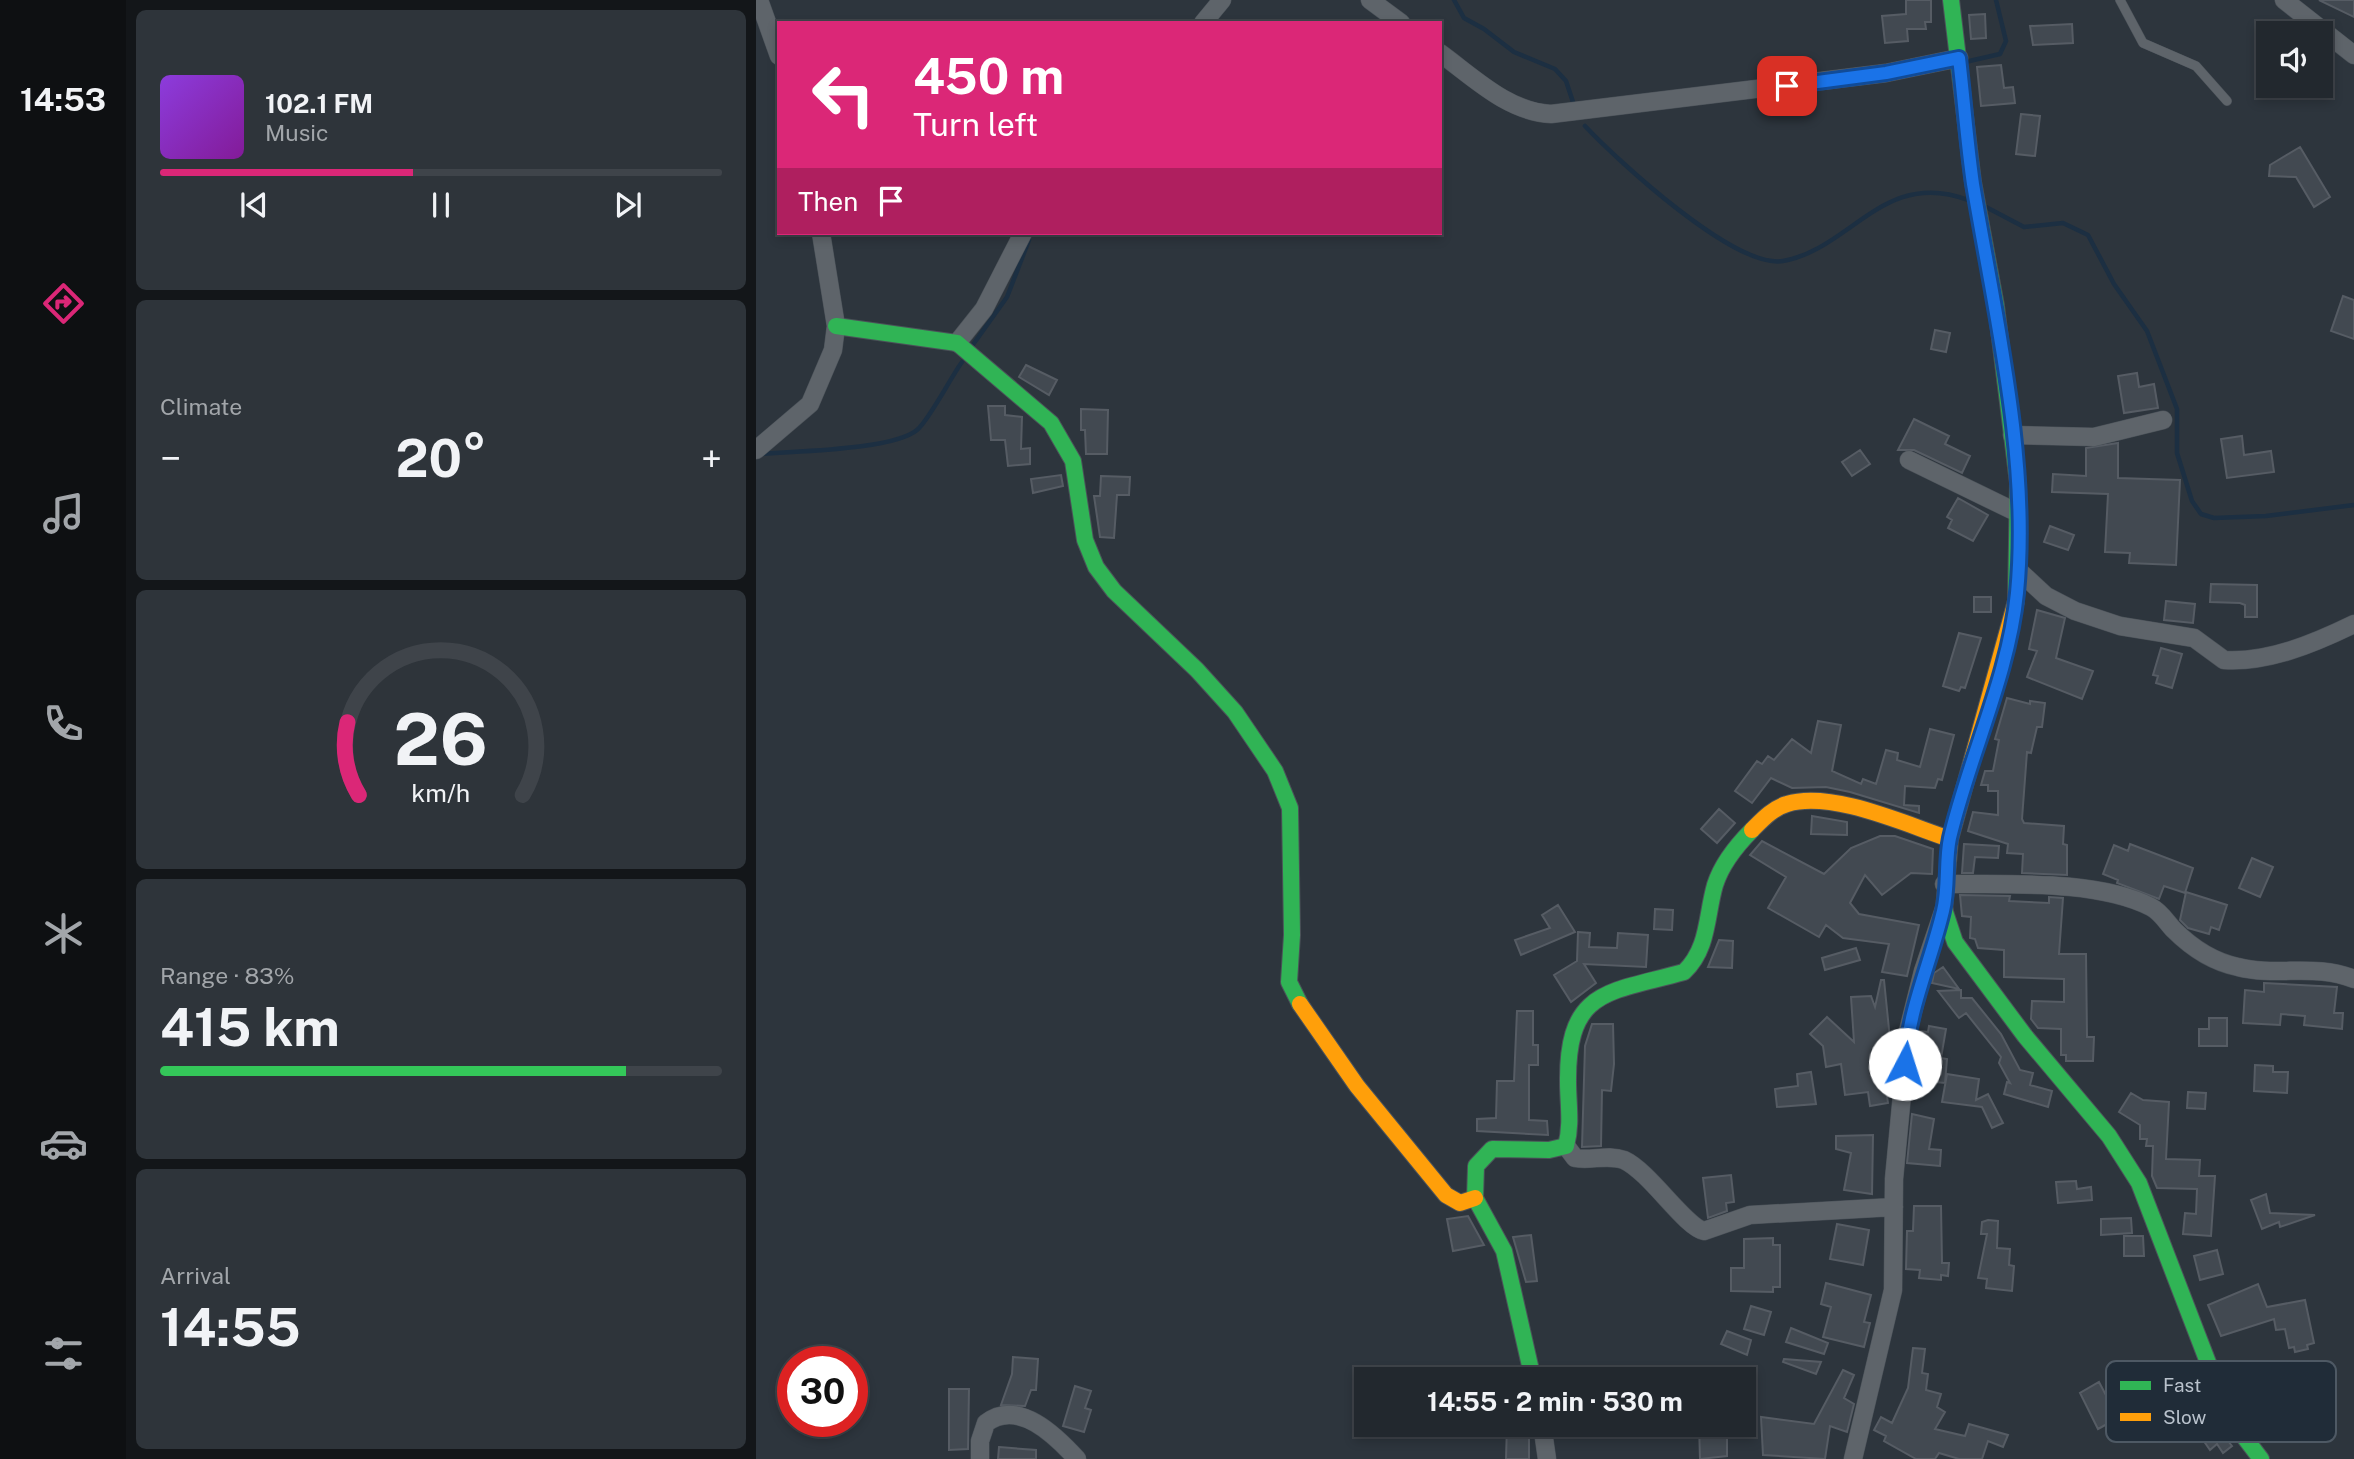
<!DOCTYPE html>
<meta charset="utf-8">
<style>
body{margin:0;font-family:"Public Sans",sans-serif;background:#2e343a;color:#f1f3f6;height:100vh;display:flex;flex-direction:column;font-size:26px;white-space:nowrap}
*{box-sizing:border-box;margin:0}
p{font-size:23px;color:#a2a6aa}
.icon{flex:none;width:38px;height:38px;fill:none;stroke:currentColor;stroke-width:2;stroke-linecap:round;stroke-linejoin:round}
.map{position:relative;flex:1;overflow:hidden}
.side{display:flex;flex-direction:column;gap:10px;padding:10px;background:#131619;width:630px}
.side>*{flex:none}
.banner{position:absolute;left:21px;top:21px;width:665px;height:214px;border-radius:0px;box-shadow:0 4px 10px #0003,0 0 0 2px #3f444a;background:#db2777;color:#fff;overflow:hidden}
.controls{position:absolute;left:1500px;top:21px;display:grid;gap:14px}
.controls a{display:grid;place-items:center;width:77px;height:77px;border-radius:0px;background:#22282e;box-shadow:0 4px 10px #0003,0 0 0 2px #3f444a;font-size:35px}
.speed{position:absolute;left:21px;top:1346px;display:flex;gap:14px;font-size:35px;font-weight:700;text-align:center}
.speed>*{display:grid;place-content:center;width:91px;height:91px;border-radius:50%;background:#22282e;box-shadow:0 4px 10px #0003,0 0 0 2px #3f444a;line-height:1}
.speed .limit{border:10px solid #d22;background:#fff;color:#111}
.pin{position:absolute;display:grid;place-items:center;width:60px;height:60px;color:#fff;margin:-30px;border-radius:14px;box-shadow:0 4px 10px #0006}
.me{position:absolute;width:77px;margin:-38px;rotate:5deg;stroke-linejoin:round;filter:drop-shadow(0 0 5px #0008)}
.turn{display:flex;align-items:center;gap:24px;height:147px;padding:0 21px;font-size:32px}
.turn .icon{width:91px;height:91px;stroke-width:2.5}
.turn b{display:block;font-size:49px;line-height:60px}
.then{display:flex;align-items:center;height:66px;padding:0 21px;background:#0003;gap:14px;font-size:26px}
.big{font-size:52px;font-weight:700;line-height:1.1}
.side .card{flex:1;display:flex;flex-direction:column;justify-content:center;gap:10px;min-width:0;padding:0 24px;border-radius:10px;background:#2e343a}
.side .dial{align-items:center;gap:0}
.dial svg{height:182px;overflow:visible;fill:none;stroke:#3f444a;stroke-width:7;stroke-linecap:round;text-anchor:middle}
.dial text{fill:#f1f3f6;stroke:none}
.song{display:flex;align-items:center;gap:21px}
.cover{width:84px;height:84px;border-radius:10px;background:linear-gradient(135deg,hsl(270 70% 55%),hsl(290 70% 35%))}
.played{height:7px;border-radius:4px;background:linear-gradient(90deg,#db2777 45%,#3f444a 45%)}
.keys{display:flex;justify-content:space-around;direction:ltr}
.heat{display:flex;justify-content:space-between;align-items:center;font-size:38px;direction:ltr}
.charge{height:10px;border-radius:5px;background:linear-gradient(90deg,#34c759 83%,#3f444a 0)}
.trip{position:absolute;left:598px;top:1367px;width:402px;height:70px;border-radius:0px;background:#22282e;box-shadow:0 4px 10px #0003,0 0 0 2px #3f444a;font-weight:700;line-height:70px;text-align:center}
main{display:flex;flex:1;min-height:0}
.menu{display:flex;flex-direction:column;width:126px;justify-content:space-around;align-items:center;background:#0e1012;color:#a2a6aa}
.menu .icon{width:49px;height:49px}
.menu .current{color:#db2777}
.menu b{font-size:32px;color:#f1f3f6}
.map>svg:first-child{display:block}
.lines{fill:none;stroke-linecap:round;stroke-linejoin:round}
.stream{stroke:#1c2f42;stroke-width:4.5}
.building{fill:#424951;stroke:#565c64;stroke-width:2}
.lane-casing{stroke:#4b5259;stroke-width:10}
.street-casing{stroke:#4b5259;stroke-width:19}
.fast-casing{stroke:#4b5259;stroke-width:18}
.slow-casing{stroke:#4b5259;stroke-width:18}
.lane{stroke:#5e646a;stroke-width:9}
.street{stroke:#5e646a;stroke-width:18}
.fast{stroke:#30b455;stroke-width:16}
.slow{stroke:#ff9f0a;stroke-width:16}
.route-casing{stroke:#114b97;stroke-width:18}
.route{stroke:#1a73e8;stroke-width:12}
.key{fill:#202c38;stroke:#4e5964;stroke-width:2}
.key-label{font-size:19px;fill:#b9c2cc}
</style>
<main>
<nav class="menu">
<b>14:53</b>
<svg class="icon current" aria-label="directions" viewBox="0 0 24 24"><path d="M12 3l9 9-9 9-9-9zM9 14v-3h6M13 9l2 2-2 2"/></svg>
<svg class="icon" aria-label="music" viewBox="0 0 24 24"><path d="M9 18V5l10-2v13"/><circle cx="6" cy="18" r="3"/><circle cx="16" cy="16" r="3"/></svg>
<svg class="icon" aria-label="phone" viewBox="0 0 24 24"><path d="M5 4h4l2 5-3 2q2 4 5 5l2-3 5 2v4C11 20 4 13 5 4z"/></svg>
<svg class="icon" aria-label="climate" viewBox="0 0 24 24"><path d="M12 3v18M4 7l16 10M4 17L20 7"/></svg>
<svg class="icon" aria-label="car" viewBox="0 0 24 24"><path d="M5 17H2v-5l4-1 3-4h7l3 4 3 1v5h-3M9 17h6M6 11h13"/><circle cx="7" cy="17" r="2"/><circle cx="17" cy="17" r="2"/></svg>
<svg class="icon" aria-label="filters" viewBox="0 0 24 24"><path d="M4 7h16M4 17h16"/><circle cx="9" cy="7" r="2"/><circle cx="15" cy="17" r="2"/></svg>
</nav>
<section class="side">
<div class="card">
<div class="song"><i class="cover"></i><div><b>102.1 FM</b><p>Music</p></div></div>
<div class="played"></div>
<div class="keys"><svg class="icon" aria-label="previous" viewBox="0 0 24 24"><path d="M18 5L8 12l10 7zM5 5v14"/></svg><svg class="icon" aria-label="pause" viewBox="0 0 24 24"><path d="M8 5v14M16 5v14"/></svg><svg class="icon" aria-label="next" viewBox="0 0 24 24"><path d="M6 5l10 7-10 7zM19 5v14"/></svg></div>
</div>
<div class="card"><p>Climate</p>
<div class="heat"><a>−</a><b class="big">20°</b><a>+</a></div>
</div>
<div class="card dial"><svg viewBox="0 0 100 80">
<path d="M14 69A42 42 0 1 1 86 69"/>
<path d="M14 69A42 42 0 0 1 9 37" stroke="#db2777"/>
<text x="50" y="56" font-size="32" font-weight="700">26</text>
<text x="50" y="72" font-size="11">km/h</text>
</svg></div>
<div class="card"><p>Range · 83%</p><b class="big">415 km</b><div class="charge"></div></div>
<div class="card"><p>Arrival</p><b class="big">14:55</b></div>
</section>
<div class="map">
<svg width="1598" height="1459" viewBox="0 0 1598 1459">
<rect width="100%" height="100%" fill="#2d353d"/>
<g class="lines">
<path class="stream" d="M 698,0 L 708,18 L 728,29 L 758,52 L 799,69 L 810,81 L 817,102
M 1209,62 L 1244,54 L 1250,41 L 1240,0
M 829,126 C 862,161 979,269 1027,261 C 1095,249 1128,168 1212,200
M 1230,207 L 1268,227 L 1307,223 L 1332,235 L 1358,284 L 1391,331 L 1421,409 L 1421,453 L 1436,501 L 1445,514 L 1458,518 L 1510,516 L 1598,505
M 216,346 L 251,297 L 273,240
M 6,454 C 39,451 137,450 161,430 C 173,420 195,377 206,362"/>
</g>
<path class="building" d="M 1150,0 L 1175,0 L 1175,22 L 1169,22 L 1170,29 L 1151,29 L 1152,41 L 1129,43 L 1126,16 L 1150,14 Z
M 1563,0 L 1598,0 L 1598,17 Z
M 1229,14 L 1230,38 L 1215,39 L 1213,15 Z
M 1316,24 L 1317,43 L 1277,45 L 1274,26 Z
M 1245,65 L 1248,88 L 1257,87 L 1259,103 L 1225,106 L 1221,67 Z
M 1265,114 L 1284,116 L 1279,156 L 1260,154 Z
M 1544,147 L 1574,197 L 1558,207 L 1540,177 L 1513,176 L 1514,165 Z
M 1587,296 L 1598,300 L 1598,339 L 1575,331 Z
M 1179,330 L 1194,333 L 1190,352 L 1175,349 Z
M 270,365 L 301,380 L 293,395 L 263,377 Z
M 1381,373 L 1383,387 L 1398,384 L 1402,408 L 1368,413 L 1362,376 Z
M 232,406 L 249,406 L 249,415 L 266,417 L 265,449 L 274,448 L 274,464 L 252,466 L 249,440 L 235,440 Z
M 325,409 L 352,410 L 351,454 L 330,454 L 329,430 L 325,430 Z
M 1158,419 L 1193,436 L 1189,444 L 1214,456 L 1206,473 L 1158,450 L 1142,450 Z
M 1486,436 L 1488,455 L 1515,451 L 1518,472 L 1471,478 L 1465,439 Z
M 1362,443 L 1362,478 L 1424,480 L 1420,565 L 1373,563 L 1374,553 L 1349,552 L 1352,494 L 1296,492 L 1297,474 L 1330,476 L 1330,448 Z
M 1104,450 L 1114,464 L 1096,476 L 1086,462 Z
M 305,475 L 307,486 L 277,493 L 275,479 Z
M 345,476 L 374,477 L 373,495 L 361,495 L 358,538 L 344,537 L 338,496 L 344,496 Z
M 1202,498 L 1232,515 L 1217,541 L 1192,528 L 1196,520 L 1191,517 Z
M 1294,526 L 1318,535 L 1312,550 L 1288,542 Z
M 1455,584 L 1501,585 L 1501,617 L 1489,617 L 1489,605 L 1484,603 L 1454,602 Z
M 1218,597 L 1235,597 L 1235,612 L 1218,612 Z
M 1410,601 L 1439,604 L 1437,623 L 1408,620 Z
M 1281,610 L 1309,618 L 1300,658 L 1337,671 L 1326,699 L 1271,677 L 1281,651 L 1273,649 Z
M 1203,633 L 1225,638 L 1209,688 L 1205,687 L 1203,691 L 1187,686 Z
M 1405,648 L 1426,654 L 1416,688 L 1400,683 L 1402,676 L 1397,675 Z
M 1251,698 L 1274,704 L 1274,701 L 1289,703 L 1286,727 L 1281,727 L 1275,753 L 1271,752 L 1266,819 L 1268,823 L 1308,826 L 1307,844 L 1311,845 L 1311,875 L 1266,873 L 1267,854 L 1251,853 L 1252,844 L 1212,831 L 1217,812 L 1242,815 L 1242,791 L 1232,791 L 1232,785 L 1225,785 L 1229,771 L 1237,771 L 1243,740 L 1239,739 Z
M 1062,721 L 1085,725 L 1076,771 L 1105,784 L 1107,779 L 1120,784 L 1130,750 L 1142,753 L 1141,760 L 1164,767 L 1174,729 L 1198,735 L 1186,780 L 1182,779 L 1179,788 L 1149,786 L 1148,805 L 1163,806 L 1163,813 L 1094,792 L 1070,787 L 1036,788 L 1015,778 L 996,803 L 979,791 L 1001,761 L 1006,764 L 1012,756 L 1018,760 L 1036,739 L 1055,753 Z
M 963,809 L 979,823 L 961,843 L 945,829 Z
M 1056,816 L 1091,822 L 1091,835 L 1055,834 Z
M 1124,836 L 1139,836 L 1177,849 L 1176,874 L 1155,873 L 1126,895 L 1109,875 L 1094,903 L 1103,914 L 1163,925 L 1151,976 L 1126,972 L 1133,944 L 1087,938 L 1070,925 L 1063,937 L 1012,908 L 1030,877 L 994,855 L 1006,841 L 1068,874 L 1095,848 Z
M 1208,844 L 1243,846 L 1242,858 L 1219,857 L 1217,873 L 1206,873 Z
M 1374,844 L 1437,868 L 1429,893 L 1408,886 L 1403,899 L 1361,883 L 1362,880 L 1347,874 L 1358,845 L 1372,851 Z
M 1496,858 L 1517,867 L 1504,897 L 1483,888 Z
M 1430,892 L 1471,905 L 1463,930 L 1455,927 L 1453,934 L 1432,928 L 1424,920 Z
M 1204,895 L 1254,896 L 1253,901 L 1293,903 L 1293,897 L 1307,898 L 1303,954 L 1330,954 L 1331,1037 L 1338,1037 L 1337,1061 L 1310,1061 L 1310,1055 L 1305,1055 L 1305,1029 L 1282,1028 L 1275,1019 L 1276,1001 L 1308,1002 L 1308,979 L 1248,977 L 1248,950 L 1222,948 L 1219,939 L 1214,938 L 1215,917 L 1206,916 Z
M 802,905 L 819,932 L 765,955 L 759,940 L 794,928 L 786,915 Z
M 899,909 L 917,910 L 916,930 L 898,929 Z
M 822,932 L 834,933 L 833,947 L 861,948 L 862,933 L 892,935 L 890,967 L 828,964 L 840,983 L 815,1002 L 798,975 L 821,961 Z
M 963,940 L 977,941 L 976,968 L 952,967 Z
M 1100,948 L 1104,960 L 1069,970 L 1066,958 Z
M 1187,967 L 1203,989 L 1176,983 L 1178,973 Z
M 1125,980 L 1128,980 L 1135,1049 L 1128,1050 L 1126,1060 L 1132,1103 L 1114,1106 L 1112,1092 L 1089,1095 L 1085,1064 L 1070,1067 L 1067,1046 L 1054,1034 L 1071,1017 L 1098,1042 L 1095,997 L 1115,996 L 1119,1007 Z
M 1508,983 L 1581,987 L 1578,1013 L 1587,1013 L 1586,1029 L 1548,1025 L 1549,1016 L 1525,1014 L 1524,1025 L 1487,1023 L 1489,990 L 1508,992 Z
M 1205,990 L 1205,998 L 1216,998 L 1245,1034 L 1264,1070 L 1277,1073 L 1274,1085 L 1296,1091 L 1292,1107 L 1248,1094 L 1251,1082 L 1254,1083 L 1243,1063 L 1245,1057 L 1210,1013 L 1203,1018 L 1182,991 Z
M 761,1011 L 777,1011 L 777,1045 L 782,1045 L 782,1065 L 773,1065 L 773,1120 L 791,1121 L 792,1135 L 721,1131 L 721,1119 L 740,1118 L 741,1081 L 758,1081 Z
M 1453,1018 L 1471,1018 L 1471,1046 L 1443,1046 L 1443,1029 L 1453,1029 Z
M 836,1024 L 857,1024 L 858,1064 L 855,1091 L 846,1090 L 845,1146 L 826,1147 L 829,1046 Z
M 1173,1026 L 1190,1029 L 1185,1058 L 1191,1059 L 1189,1083 L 1168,1081 L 1169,1045 L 1162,1044 L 1164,1031 L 1172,1032 Z
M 1499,1065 L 1517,1066 L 1517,1072 L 1532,1072 L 1531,1093 L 1498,1091 Z
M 1055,1072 L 1060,1104 L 1021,1107 L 1019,1089 L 1042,1086 L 1041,1074 Z
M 1191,1074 L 1223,1079 L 1220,1100 L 1232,1094 L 1247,1123 L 1236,1128 L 1226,1107 L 1186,1102 Z
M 1432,1092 L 1450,1093 L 1449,1109 L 1431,1108 Z
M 1375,1093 L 1387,1100 L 1413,1102 L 1410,1159 L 1444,1160 L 1443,1176 L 1459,1176 L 1455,1236 L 1427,1234 L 1429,1213 L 1440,1214 L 1441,1189 L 1401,1188 L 1396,1176 L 1397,1146 L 1390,1146 L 1391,1139 L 1384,1139 L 1384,1125 L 1363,1112 Z
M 1156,1114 L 1178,1119 L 1173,1149 L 1185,1150 L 1184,1166 L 1151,1163 Z
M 1117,1135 L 1116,1194 L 1088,1190 L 1095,1153 L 1080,1149 L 1080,1136 Z
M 975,1175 L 978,1202 L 970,1203 L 971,1211 L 952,1218 L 947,1178 Z
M 1320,1181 L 1321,1189 L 1335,1187 L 1336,1200 L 1302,1203 L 1300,1182 Z
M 1510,1194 L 1514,1213 L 1559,1215 L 1524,1227 L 1523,1222 L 1506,1229 L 1495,1200 Z
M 1158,1206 L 1185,1206 L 1186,1263 L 1193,1263 L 1192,1276 L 1185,1275 L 1185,1280 L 1163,1278 L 1164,1270 L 1150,1269 L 1151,1231 L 1157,1231 Z
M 712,1216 L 728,1245 L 697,1251 L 691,1219 Z
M 1375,1218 L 1376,1233 L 1345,1235 L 1345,1219 Z
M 1232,1220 L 1242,1221 L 1241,1248 L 1254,1249 L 1253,1265 L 1258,1266 L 1256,1291 L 1230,1288 L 1231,1279 L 1222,1278 L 1231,1234 L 1225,1234 L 1226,1222 Z
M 1081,1224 L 1113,1230 L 1107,1265 L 1074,1259 Z
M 775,1235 L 781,1281 L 770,1282 L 757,1237 Z
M 1368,1236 L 1387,1236 L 1388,1256 L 1368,1256 Z
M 1017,1238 L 1017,1245 L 1024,1245 L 1024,1287 L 1017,1287 L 1017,1292 L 975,1291 L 975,1268 L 988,1268 L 988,1239 Z
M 1461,1250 L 1467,1274 L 1444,1280 L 1438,1256 Z
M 1070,1283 L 1115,1295 L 1108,1322 L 1114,1323 L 1108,1347 L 1067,1337 L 1075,1307 L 1065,1304 Z
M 1502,1284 L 1511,1307 L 1549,1300 L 1558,1343 L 1551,1345 L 1552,1349 L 1539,1352 L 1538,1347 L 1533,1348 L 1529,1329 L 1520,1330 L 1518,1319 L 1465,1336 L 1452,1305 Z
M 995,1306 L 1015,1312 L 1008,1335 L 988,1329 Z
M 1035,1328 L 1072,1343 L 1068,1354 L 1030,1342 Z
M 971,1331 L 995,1340 L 991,1355 L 965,1344 Z
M 1157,1348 L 1169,1349 L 1166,1373 L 1172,1374 L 1170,1390 L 1185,1394 L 1181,1407 L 1189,1412 L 1179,1429 L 1209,1436 L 1213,1424 L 1252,1435 L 1247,1447 L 1232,1441 L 1226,1459 L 1203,1459 L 1183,1453 L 1179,1459 L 1160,1459 L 1128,1441 L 1130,1436 L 1118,1430 L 1125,1417 L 1136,1423 L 1152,1388 Z
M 257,1357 L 282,1359 L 280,1390 L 275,1390 L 269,1406 L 245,1405 L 256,1374 Z
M 1028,1359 L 1065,1362 L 1060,1374 L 1027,1362 Z
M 1087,1370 L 1098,1375 L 1088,1398 L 1098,1404 L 1091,1432 L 1074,1426 L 1069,1459 L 1007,1455 L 1005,1417 L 1058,1424 Z
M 1343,1382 L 1362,1418 L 1342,1429 L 1324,1393 Z
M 319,1386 L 335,1391 L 329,1408 L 335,1410 L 328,1432 L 307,1426 Z
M 193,1389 L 213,1389 L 212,1449 L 193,1450 Z
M 1454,1418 L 1476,1446 L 1467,1453 L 1461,1444 L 1454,1450 L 1445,1437 L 1451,1432 L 1446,1425 Z
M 751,1424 L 768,1424 L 767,1438 L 773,1438 L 773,1459 L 750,1459 Z
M 943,1424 L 971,1424 L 971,1456 L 944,1459 Z
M 243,1447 L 280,1450 L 280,1459 L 242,1459 Z"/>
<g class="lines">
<g class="lane-casing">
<path id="lane" d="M 1364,0 L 1387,43 L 1440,66 L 1471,101"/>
</g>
<g class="street-casing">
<path id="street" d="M 3,0 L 23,56
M 614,0 L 645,23
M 1528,0 L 1598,55
M 447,23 L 466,0
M 684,53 C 717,77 752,112 795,114 L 1130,73 L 1203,58
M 201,343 L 228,309 L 267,233
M 1256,435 L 1338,437 L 1407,420
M 0,450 L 54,404 L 77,350 L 80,326 L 65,233
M 1153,460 L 1262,513
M 1262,570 L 1290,596 L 1319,611 L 1364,626 L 1438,638 L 1468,660 C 1512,663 1559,643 1598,624
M 1188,884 C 1250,885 1340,879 1395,907 C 1405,912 1411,923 1418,930 C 1436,948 1458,962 1482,967 C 1521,977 1560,963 1598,979
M 810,1146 L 819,1158 C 835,1161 852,1154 868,1160 C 894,1172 929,1227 948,1231 L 994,1215 L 1138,1207
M 786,1424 L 791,1459
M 224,1459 L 224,1441 L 230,1423 C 262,1398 300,1436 321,1459
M 1097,1459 L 1137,1290 L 1138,1179 L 1152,1031 L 1167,971 L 1188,909"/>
</g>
<g class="fast-casing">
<path id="fast" d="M 1195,0 L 1217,182 L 1240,306 L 1262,483 L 1260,601
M 80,326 L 201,343 L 295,423 L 317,461 L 329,540 L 340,567 L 358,591 L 441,670 L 479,712 L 519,771 L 534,808 L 536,935 L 533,982 L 544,1004
M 1190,886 L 1188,909 L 1199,942 L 1269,1036 L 1353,1136 L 1383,1183 L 1473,1417 L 1505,1459
M 777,1379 L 748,1251 L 719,1198 L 720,1166 L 736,1149 L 793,1150 L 810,1146 C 816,1124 812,1104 812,1082 C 811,988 853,993 928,972 C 953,948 950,916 959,885 C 966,863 981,845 996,830"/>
</g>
<g class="slow-casing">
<path id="slow" d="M 996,830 C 1006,820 1017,808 1031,804 C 1076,790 1151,825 1194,839
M 1190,886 L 1194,839 L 1260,601
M 544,1004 L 601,1086 L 690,1195 L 704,1203 L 719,1198"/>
</g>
<use href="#lane" class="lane"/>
<use href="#street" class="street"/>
<use href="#fast" class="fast"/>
<use href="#slow" class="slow"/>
</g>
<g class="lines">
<g class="route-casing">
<path id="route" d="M 1031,86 L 1130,73 L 1203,58 C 1208,100 1211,143 1217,184 C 1239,316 1274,459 1261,593 C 1253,675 1213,757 1194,838 C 1189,861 1193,888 1187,911 C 1174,965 1153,1007 1149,1064"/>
</g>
<use href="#route" class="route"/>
</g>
<rect x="1350" y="1361" width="230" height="81" rx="10" class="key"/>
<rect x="1364" y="1381" width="31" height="9" fill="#30b455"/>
<rect x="1364" y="1413" width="31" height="8" fill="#ff9f0a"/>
<g class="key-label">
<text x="1407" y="1392">Fast</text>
<text x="1407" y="1424">Slow</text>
</g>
</svg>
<div class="controls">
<a><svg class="icon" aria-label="sound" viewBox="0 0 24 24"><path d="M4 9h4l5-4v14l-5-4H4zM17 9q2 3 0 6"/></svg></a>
</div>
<div class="speed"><div class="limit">30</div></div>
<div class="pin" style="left:1031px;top:86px;background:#d93025"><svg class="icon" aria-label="arrive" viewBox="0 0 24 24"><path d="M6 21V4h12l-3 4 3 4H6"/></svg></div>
<svg class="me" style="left:1149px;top:1064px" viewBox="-20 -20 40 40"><circle r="19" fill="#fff"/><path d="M0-13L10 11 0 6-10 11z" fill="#1a73e8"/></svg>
<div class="trip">14:55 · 2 min · 530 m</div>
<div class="banner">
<div class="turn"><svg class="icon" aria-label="left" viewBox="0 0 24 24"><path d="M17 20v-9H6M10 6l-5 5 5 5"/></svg><div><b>450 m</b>Turn left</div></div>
<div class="then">Then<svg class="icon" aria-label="arrive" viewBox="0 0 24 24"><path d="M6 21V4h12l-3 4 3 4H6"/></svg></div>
</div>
</div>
</main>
